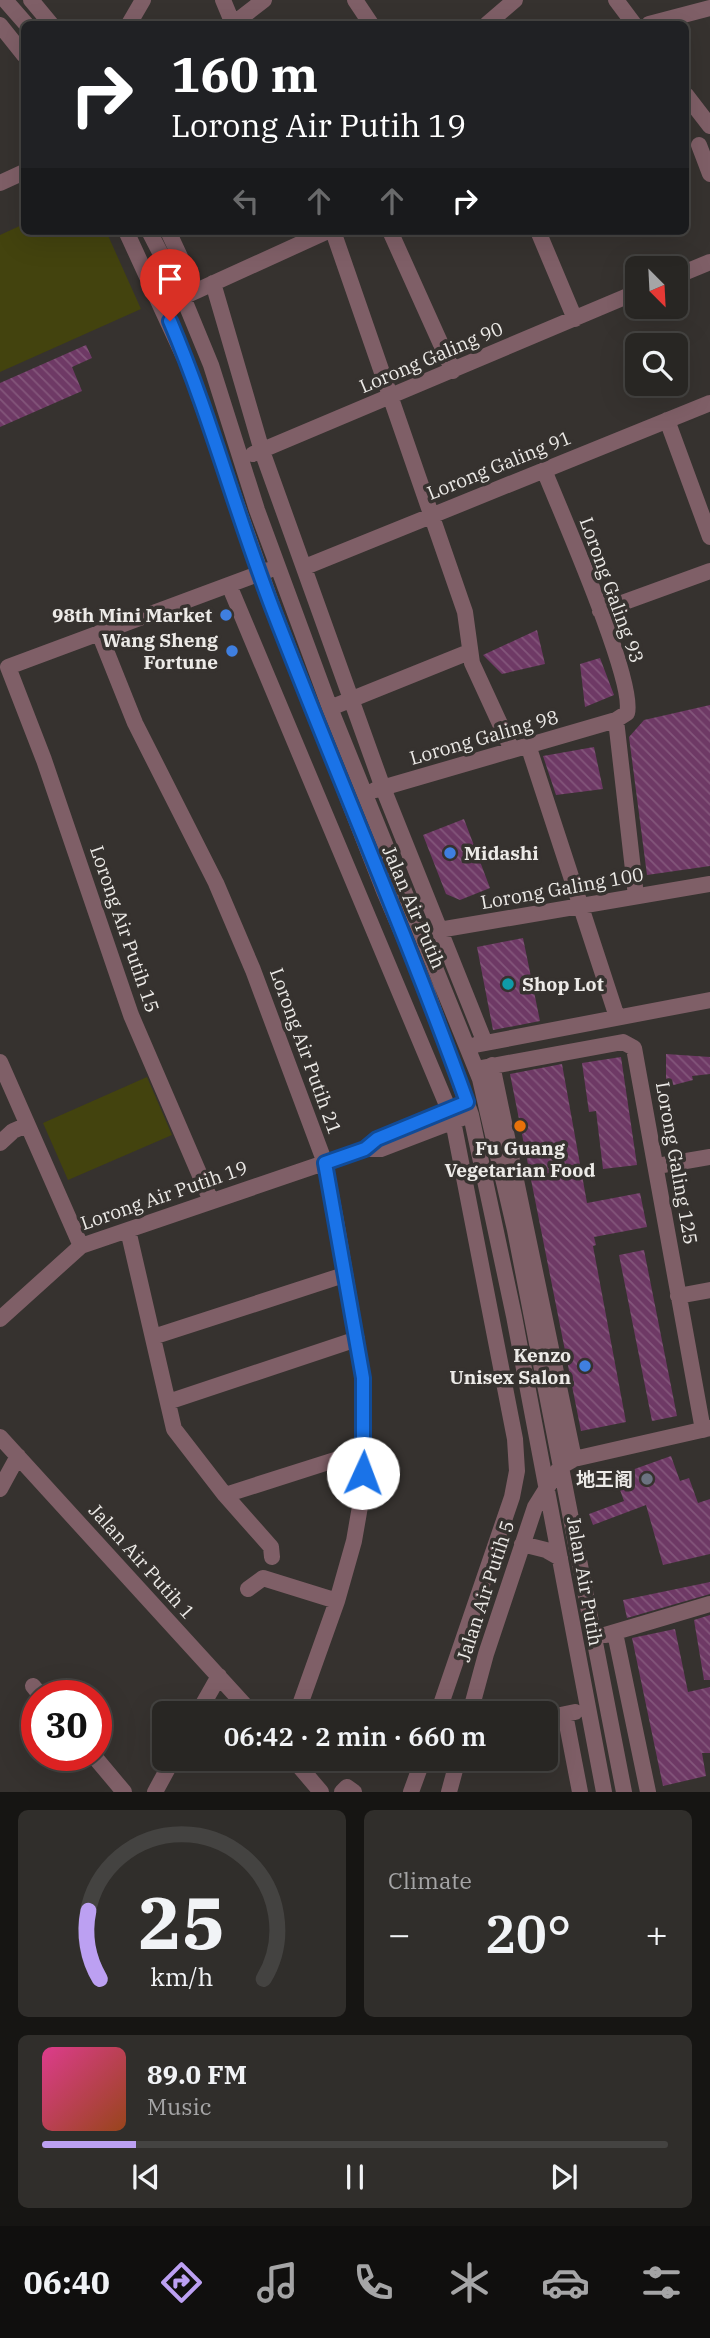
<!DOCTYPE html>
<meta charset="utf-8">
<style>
body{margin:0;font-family:"IBM Plex Serif","Noto Sans SC",serif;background:#302e2b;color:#f1f3f6;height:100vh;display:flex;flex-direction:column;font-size:26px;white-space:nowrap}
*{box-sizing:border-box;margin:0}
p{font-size:23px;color:#a5a5a6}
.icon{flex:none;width:38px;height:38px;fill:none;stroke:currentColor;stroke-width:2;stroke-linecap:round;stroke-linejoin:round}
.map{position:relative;height:1792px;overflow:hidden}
.panel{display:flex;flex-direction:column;gap:18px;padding:18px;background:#161513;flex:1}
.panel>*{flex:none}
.guide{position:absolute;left:21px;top:21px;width:668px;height:214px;border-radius:10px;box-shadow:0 7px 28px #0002,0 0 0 2px #444341;background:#202124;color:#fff;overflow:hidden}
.needle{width:46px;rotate:156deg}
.controls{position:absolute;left:625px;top:256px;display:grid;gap:14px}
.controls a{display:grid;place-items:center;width:63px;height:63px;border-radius:10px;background:#282623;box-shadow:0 7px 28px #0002,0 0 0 2px #444341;font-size:35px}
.speed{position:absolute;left:21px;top:1680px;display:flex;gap:14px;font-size:35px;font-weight:700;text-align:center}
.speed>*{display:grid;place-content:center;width:91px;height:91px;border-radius:50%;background:#282623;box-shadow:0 7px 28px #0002,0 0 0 2px #444341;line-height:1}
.speed .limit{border:10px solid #d22;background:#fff;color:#111}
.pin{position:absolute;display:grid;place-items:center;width:60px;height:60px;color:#fff;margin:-72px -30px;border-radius:50% 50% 50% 0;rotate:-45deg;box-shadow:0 0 7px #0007}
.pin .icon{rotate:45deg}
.me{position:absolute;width:77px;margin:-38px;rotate:2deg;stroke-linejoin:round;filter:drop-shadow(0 0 5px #0008)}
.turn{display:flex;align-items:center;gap:24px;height:147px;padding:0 35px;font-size:32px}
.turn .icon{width:91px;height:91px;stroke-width:2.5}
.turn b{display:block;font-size:49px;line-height:60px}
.lanes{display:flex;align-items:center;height:66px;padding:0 35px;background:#0003;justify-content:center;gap:35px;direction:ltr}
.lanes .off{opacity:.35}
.big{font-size:52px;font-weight:600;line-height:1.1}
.panel .tile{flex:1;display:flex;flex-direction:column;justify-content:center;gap:10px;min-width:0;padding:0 24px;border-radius:10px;background:#302e2b}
.panel .dial{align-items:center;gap:0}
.dial svg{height:182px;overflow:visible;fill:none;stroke:#444341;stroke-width:7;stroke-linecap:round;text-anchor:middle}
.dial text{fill:#f1f3f6;stroke:none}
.song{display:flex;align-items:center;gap:21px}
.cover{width:84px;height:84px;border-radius:10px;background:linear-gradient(135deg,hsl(330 70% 55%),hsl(20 70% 35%))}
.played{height:7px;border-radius:4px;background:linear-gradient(90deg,#bca0f2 15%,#444341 15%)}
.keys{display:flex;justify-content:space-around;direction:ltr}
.heat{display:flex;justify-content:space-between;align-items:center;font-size:38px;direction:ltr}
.panel .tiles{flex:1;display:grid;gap:18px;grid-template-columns:1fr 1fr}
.tile:last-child{grid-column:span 2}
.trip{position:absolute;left:152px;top:1701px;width:406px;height:70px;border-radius:10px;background:#282623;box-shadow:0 7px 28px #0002,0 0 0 2px #444341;font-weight:600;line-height:70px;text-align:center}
.menu{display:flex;height:112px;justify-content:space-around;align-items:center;background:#100f0e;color:#a5a5a6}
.menu .icon{width:49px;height:49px}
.menu .on{color:#bca0f2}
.menu b{font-size:32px;color:#f1f3f6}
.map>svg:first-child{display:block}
.green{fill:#43430e}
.building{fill:url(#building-back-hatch)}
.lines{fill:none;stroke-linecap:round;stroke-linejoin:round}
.minor{stroke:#7f5f67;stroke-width:16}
.route-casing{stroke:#114b97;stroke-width:18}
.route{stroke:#1a73e8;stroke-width:12}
.shop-dot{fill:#3f7fe0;stroke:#36322f;stroke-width:2.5}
.culture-dot{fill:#0f9aa8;stroke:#36322f;stroke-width:2.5}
.food-dot{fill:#e8710a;stroke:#36322f;stroke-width:2.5}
.worship-dot{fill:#6b7280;stroke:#36322f;stroke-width:2.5}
.labels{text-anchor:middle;stroke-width:7;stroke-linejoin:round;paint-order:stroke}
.street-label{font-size:19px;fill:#eceae7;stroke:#36322f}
.poi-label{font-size:19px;font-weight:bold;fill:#eceae7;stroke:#36322f;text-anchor:end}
</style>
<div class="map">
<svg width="710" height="1792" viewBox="0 0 710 1792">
<defs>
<pattern id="building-back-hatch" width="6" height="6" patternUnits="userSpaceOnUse" patternTransform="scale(1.75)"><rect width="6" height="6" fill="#6e3965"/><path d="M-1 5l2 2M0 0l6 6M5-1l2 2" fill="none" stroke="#83567b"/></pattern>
</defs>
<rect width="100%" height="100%" fill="#36322f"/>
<path class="green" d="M 24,224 L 24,231 L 106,231 L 141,309 L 0,372 L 0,235 Z
M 147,1077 L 172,1135 L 68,1180 L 43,1123 Z"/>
<path class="building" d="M 86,345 L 92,358 L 72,367 L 82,391 L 0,427 L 0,383 Z
M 537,630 L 545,664 L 502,674 L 483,655 Z
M 600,658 L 614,695 L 585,707 L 580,664 Z
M 710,705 L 710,866 L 647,875 L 629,737 L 644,720 Z
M 594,747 L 603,789 L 556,795 L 543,756 Z
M 464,819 L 490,888 L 460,900 L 446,894 L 423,835 Z
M 523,938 L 540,1021 L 493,1030 L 477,947 Z
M 666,1054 L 710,1057 L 710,1074 L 692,1076 L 693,1080 L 666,1087 Z
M 621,1057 L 637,1165 L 603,1169 L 596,1111 L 589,1112 L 582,1063 Z
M 562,1064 L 587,1203 L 640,1193 L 647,1227 L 594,1237 L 596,1245 L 593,1246 L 626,1422 L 581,1431 L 510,1074 Z
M 644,1250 L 677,1416 L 652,1421 L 619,1255 Z
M 671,1456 L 680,1481 L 689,1478 L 698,1503 L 710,1499 L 710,1554 L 663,1565 L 646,1505 L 593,1525 L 589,1514 L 624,1501 L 615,1476 Z
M 710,1582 L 710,1594 L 627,1618 L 623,1600 Z
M 710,1615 L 710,1680 L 704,1680 L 694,1620 Z
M 675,1629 L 688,1692 L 710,1687 L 710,1753 L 702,1753 L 706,1776 L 663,1786 L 632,1638 Z"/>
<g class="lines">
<path class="minor" d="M 5,0 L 26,24
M 31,0 L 51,24
M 223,0 L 233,24 L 264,0
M 355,0 L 371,24
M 616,0 L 634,24
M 129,24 L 143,0
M 487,24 L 515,0
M 649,24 L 710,8
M 0,25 L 24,55
M 686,95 L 710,126
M 699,145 L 710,174
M 0,183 L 24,172
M 126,231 L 189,368 L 274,611 L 384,891 L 427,991 L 471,1115 L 514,1316 L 604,1792
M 149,231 L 183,297 L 211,365 L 257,510 L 330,708 L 480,1079 L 515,1230 L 624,1792
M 168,231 L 196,291
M 333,231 L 465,612 L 472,663 L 512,750
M 390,231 L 453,371
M 538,231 L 575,319
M 676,276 L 710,262
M 213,283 L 262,451 L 383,788 L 485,1043
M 183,297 L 328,231
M 667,420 L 710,537
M 253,454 L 637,292
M 305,567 L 710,403
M 229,585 L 449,1110
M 600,611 L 710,571
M 99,633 L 135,723 L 216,883 L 253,970 L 325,1163 L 336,1221 L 363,1378 L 362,1495 L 354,1541 L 337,1601 L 297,1713
M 330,708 L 469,652
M 616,720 L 636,896
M 528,745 L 617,1017
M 375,790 L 616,720 L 627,713 C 636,682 560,510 544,470
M 433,931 L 710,884
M 475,1045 L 710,1000
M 0,1062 L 81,1246
M 492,1065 L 574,1459
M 476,1069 L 623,1042 L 634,1048 L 703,1430
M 0,1143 L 13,1131 L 27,1125
M 366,1148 L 377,1139 L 457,1106
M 657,1166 L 710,1157
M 211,1201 L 131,1015 L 44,760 L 8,667 L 269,570
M 128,1230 L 174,1429 L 225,1495 L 271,1547 L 272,1557
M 678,1296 L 710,1290
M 0,1319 L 81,1246 L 365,1149 L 381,1149 L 462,1118
M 153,1337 L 344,1275
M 168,1402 L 357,1339
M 0,1437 L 252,1713
M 0,1489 L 18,1456
M 225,1495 L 363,1451
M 522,1544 L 546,1550 L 560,1558
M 248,1589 L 263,1578 L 337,1601
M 615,1633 L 648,1792
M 605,1635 L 710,1604
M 33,1686 L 41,1696
M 198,1713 L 219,1676
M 438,1713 L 512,1497 L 517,1471 L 515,1439 L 453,1121
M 470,1713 L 486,1654 L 535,1507 L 560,1467 L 574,1459 L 710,1428
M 565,1714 L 580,1792
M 546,1718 L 575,1712
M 93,1755 L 124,1792
M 293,1759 L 321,1792
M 155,1792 L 173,1759
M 342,1792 L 347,1787 L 354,1792
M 411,1792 L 423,1759
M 449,1792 L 458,1759"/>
</g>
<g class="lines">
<g class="route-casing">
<path id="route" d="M 170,321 C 211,417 237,518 275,615 C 338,778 408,938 467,1102 L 377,1139 L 365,1149 L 325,1163 L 363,1378 L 363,1473"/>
</g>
<use href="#route" class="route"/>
</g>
<g class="shop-dot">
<circle cx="226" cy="615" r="7"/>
<circle cx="232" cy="651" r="7"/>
<circle cx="450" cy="853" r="7"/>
<circle cx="585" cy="1366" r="7"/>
</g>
<circle class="culture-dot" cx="508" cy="984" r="7"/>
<circle class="food-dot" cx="520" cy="1126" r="7"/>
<circle class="worship-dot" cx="647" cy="1479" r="7"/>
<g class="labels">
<g class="street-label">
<text transform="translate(431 357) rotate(-23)" y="7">Lorong Galing 90</text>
<text transform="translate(499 465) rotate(-22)" y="7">Lorong Galing 91</text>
<text transform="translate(612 590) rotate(70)" y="7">Lorong Galing 93</text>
<text transform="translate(484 737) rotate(-16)" y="7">Lorong Galing 98</text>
<text transform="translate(562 888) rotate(-10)" y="7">Lorong Galing 100</text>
<text transform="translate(414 907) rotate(67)" y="7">Jalan Air Putih</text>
<text transform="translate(125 929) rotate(71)" y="7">Lorong Air Putih 15</text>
<text transform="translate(306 1051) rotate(70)" y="7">Lorong Air Putih 21</text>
<text transform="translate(677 1163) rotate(80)" y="7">Lorong Galing 125</text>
<text transform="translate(164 1195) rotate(-19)" y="7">Lorong Air Putih 19</text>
<text transform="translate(142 1561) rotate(48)" y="7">Jalan Air Putih 1</text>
<text transform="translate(585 1581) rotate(80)" y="7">Jalan Air Putih</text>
<text transform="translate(485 1591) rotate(-72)" y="7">Jalan Air Putih 5</text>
</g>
<g class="poi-label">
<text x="212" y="622">98th Mini Market</text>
<text x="218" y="647">Wang Sheng<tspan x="218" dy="22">Fortune</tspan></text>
<text x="464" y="860" text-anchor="start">Midashi</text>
<text x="522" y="991" text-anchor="start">Shop Lot</text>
<text x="520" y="1155" text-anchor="middle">Fu Guang<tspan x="520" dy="22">Vegetarian Food</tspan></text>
<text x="571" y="1362">Kenzo<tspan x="571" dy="22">Unisex Salon</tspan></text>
<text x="633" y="1486">地王阁</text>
</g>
</g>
</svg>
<div class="controls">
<a><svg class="needle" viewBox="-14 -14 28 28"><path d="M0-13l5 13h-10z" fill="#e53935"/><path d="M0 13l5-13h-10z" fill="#a5a5a6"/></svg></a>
<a><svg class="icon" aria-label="search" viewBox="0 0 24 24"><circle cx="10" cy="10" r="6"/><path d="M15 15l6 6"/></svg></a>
</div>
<div class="speed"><div class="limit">30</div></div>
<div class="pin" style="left:170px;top:321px;background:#d93025"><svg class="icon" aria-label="arrive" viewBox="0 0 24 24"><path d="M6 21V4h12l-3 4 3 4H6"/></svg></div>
<svg class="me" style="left:363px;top:1473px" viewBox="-20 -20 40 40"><circle r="19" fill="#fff"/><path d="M0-13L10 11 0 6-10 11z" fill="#1a73e8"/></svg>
<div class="trip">06:42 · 2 min · 660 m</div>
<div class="guide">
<div class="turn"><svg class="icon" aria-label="right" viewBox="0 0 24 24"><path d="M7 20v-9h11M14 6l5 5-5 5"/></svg><div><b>160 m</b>Lorong Air Putih 19</div></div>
<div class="lanes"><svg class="icon off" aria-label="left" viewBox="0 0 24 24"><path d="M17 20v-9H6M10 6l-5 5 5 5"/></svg><svg class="icon off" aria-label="ahead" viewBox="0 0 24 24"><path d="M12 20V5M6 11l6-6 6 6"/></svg><svg class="icon off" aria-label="ahead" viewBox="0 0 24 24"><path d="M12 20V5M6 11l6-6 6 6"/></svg><svg class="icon" aria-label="right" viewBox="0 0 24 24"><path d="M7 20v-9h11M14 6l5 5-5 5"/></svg></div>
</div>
</div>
<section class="panel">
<div class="tiles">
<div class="tile dial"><svg viewBox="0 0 100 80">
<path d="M14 69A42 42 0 1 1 86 69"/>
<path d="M14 69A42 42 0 0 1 9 39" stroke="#bca0f2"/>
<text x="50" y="56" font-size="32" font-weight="700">25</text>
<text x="50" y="72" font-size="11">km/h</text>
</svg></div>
<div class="tile"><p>Climate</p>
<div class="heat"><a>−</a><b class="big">20°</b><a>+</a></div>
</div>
<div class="tile">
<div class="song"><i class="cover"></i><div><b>89.0 FM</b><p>Music</p></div></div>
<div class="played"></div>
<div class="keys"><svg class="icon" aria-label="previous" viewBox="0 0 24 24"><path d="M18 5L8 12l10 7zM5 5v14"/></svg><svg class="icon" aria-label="pause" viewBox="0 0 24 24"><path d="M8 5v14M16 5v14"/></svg><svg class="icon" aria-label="next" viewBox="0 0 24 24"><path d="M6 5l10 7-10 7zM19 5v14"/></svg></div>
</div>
</div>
</section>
<nav class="menu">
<b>06:40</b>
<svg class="icon on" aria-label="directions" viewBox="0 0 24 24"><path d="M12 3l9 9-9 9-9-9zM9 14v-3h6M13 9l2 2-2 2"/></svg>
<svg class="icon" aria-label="music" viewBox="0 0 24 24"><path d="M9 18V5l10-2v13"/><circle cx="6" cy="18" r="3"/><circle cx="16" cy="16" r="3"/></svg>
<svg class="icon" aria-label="phone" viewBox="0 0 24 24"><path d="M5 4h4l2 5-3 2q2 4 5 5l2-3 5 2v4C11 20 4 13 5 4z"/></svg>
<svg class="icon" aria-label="climate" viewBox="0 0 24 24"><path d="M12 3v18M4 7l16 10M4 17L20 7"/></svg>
<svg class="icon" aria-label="car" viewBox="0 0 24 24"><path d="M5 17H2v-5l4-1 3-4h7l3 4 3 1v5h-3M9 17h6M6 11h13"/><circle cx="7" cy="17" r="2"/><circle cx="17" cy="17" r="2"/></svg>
<svg class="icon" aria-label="filters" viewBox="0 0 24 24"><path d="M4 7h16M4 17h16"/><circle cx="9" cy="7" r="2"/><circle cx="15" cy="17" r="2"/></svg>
</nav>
